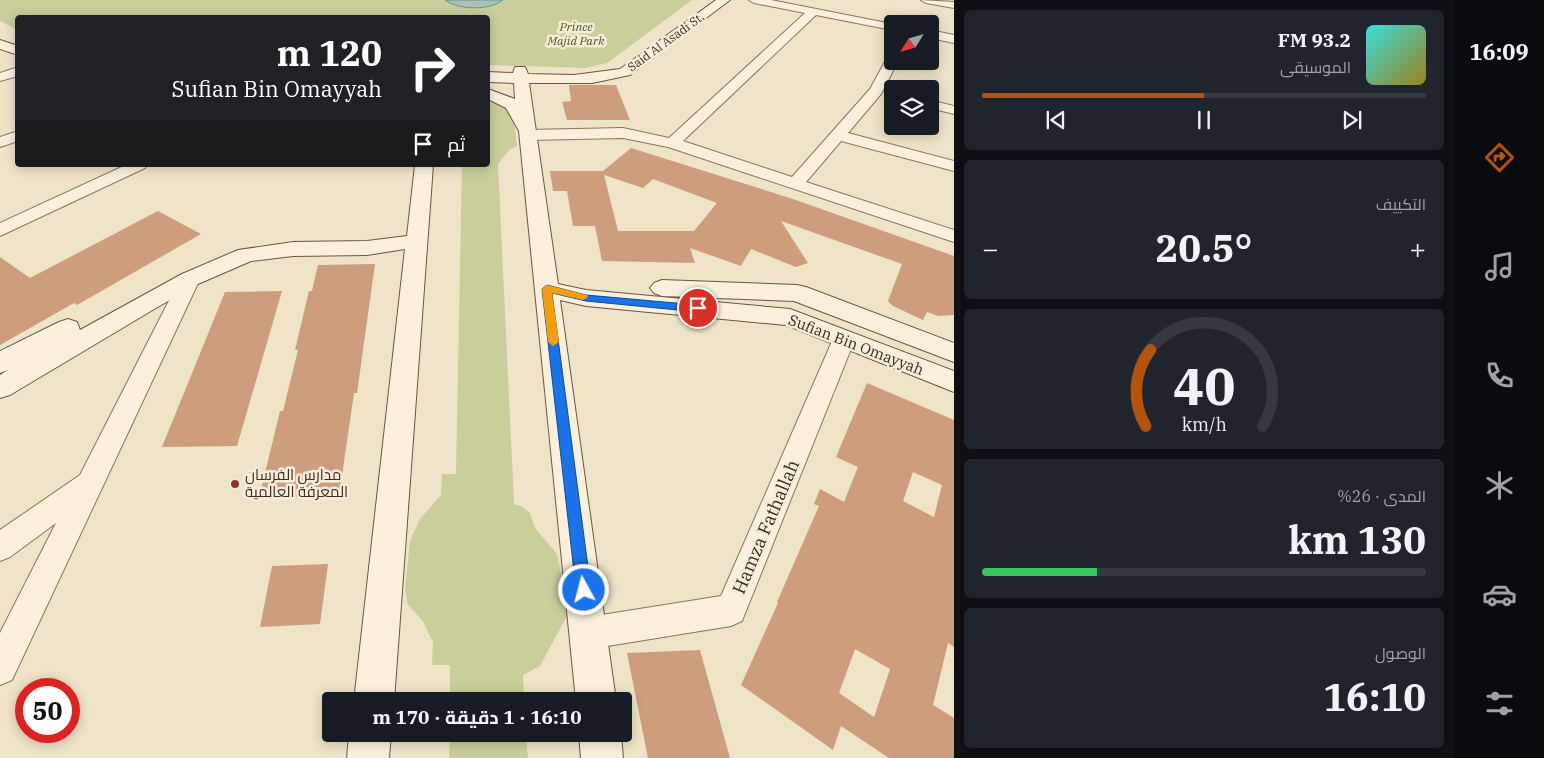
<!DOCTYPE html>
<html lang="ar">
<meta charset="utf-8">
<style>
body{margin:0;font-family:"IBM Plex Serif",Cairo,serif;background:#20242c;color:#f1f3f6;direction:rtl;height:100vh;display:flex;flex-direction:column;font-size:19px;white-space:nowrap}
*{box-sizing:border-box;margin:0}
p{font-size:16px;color:#9ea1a6}
.icon{flex:none;width:28px;height:28px;fill:none;stroke:currentColor;stroke-width:2;stroke-linecap:round;stroke-linejoin:round}
.map{position:relative;flex:1;overflow:hidden;direction:ltr}
.sheet{display:flex;flex-direction:column;gap:10px;padding:10px;background:#0d0f14;width:500px}
.sheet>*{flex:none}
.top-card{position:absolute;left:15px;top:15px;width:475px;height:152px;border-radius:5px;box-shadow:0 2px 12px #0003;direction:rtl;background:#202124;color:#fff;overflow:hidden}
.needle{width:32px;rotate:233deg}
.buttons{position:absolute;left:884px;top:15px;display:grid;gap:10px}
.buttons a{display:grid;place-items:center;width:55px;height:55px;border-radius:5px;background:#171b24;box-shadow:0 2px 12px #0003;font-size:25px}
.speed{position:absolute;left:15px;top:678px;display:flex;gap:10px;font-size:25px;font-weight:700;text-align:center}
.speed>*{display:grid;place-content:center;width:65px;height:65px;border-radius:50%;background:#171b24;box-shadow:0 2px 12px #0003;line-height:1}
.speed .limit{border:8px solid #d22;background:#fff;color:#111}
.pin{position:absolute;display:grid;place-items:center;width:42px;height:42px;color:#fff;margin:-21px;border:2px solid #fff;border-radius:50%;box-shadow:0 1px 5px #0007}
.me{position:absolute;width:55px;margin:-28px;rotate:353deg;stroke-linejoin:round;filter:drop-shadow(0 0 4px #0008)}
.turn{display:flex;align-items:center;gap:18px;height:105px;padding:0 25px;font-size:22px}
.turn .icon{width:65px;height:65px;stroke-width:2.5}
.turn b{display:block;font-size:35px;line-height:42px}
.then{display:flex;align-items:center;height:48px;padding:0 25px;background:#0003;gap:10px;font-size:19px}
.big{font-size:38px;font-weight:700;line-height:1.1}
.sheet .card{flex:1;display:flex;flex-direction:column;justify-content:center;gap:8px;min-width:0;padding:0 18px;border-radius:8px;background:#20242c}
.sheet .dial{align-items:center;gap:0}
.dial svg{height:130px;overflow:visible;fill:none;stroke:#363941;stroke-width:7;stroke-linecap:round;text-anchor:middle}
.dial text{fill:#f1f3f6;stroke:none}
.song{display:flex;align-items:center;gap:15px}
.cover{width:60px;height:60px;border-radius:8px;background:linear-gradient(135deg,hsl(180 70% 55%),hsl(50 70% 35%))}
.played{height:5px;border-radius:2px;background:linear-gradient(90deg,#b45309 50%,#363941 50%)}
.keys{display:flex;justify-content:space-around;direction:ltr}
.heat{display:flex;justify-content:space-between;align-items:center;font-size:28px;direction:ltr}
.charge{height:8px;border-radius:4px;background:linear-gradient(90deg,#34c759 26%,#363941 0)}
.trip{position:absolute;left:322px;top:692px;width:310px;height:50px;border-radius:5px;background:#171b24;box-shadow:0 2px 12px #0003;font-weight:700;line-height:50px;text-align:center;direction:rtl}
main{display:flex;flex:1;min-height:0}
.tabs{display:flex;flex-direction:column;width:90px;justify-content:space-around;align-items:center;background:#090b0e;color:#9ea1a6}
.tabs .icon{width:35px;height:35px}
.tabs .on{color:#b45309}
.tabs b{font-size:22px;color:#f1f3f6}
.map>svg:first-child{display:block}
.green{fill:#c9ce9b}
.water{fill:#a9c3bb;stroke:#6f9289}
.building{fill:#ce9d7d;fill-rule:evenodd}
.lines{fill:none;stroke-linecap:round;stroke-linejoin:round}
.street-casing{stroke:#8c755c;stroke-width:2}
.secondary-casing{stroke:#6e563f;stroke-width:2}
.street{fill:#faf0dc;fill-rule:evenodd}
.secondary{fill:#faf0dc;fill-rule:evenodd}
.route{fill:#1a73e8;stroke:#114b97}
.slow{fill:#f59e0b}
.poi-dot{fill:#9c2b2e;stroke:#f7edd8;stroke-width:2}
.labels{text-anchor:middle;stroke-width:5;stroke-linejoin:round;paint-order:stroke}
.far-park-label{font-size:12px;font-style:italic;fill:#4d5926;stroke:#f7edd8}
.far-street-label{font-size:12px;fill:#3c2d20;stroke:#f7edd8}
.street-label{font-size:15px;fill:#3c2d20;stroke:#f7edd8}
.poi-label{font-size:15px;fill:#3c2d20;stroke:#f7edd8;text-anchor:start}
.near-street-label{font-size:18px;fill:#3c2d20;stroke:#f7edd8}
</style>
<main>
<nav class="tabs">
<b>16:09</b>
<svg class="icon on" aria-label="directions" viewBox="0 0 24 24"><path d="M12 3l9 9-9 9-9-9zM9 14v-3h6M13 9l2 2-2 2"/></svg>
<svg class="icon" aria-label="music" viewBox="0 0 24 24"><path d="M9 18V5l10-2v13"/><circle cx="6" cy="18" r="3"/><circle cx="16" cy="16" r="3"/></svg>
<svg class="icon" aria-label="phone" viewBox="0 0 24 24"><path d="M5 4h4l2 5-3 2q2 4 5 5l2-3 5 2v4C11 20 4 13 5 4z"/></svg>
<svg class="icon" aria-label="climate" viewBox="0 0 24 24"><path d="M12 3v18M4 7l16 10M4 17L20 7"/></svg>
<svg class="icon" aria-label="car" viewBox="0 0 24 24"><path d="M5 17H2v-5l4-1 3-4h7l3 4 3 1v5h-3M9 17h6M6 11h13"/><circle cx="7" cy="17" r="2"/><circle cx="17" cy="17" r="2"/></svg>
<svg class="icon" aria-label="filters" viewBox="0 0 24 24"><path d="M4 7h16M4 17h16"/><circle cx="9" cy="7" r="2"/><circle cx="15" cy="17" r="2"/></svg>
</nav>
<section class="sheet">
<div class="card">
<div class="song"><i class="cover"></i><div><b>93.2 FM</b><p>الموسيقى</p></div></div>
<div class="played"></div>
<div class="keys"><svg class="icon" aria-label="previous" viewBox="0 0 24 24"><path d="M18 5L8 12l10 7zM5 5v14"/></svg><svg class="icon" aria-label="pause" viewBox="0 0 24 24"><path d="M8 5v14M16 5v14"/></svg><svg class="icon" aria-label="next" viewBox="0 0 24 24"><path d="M6 5l10 7-10 7zM19 5v14"/></svg></div>
</div>
<div class="card"><p>التكييف</p>
<div class="heat"><a>−</a><b class="big">20.5°</b><a>+</a></div>
</div>
<div class="card dial"><svg viewBox="0 0 100 80">
<path d="M14 69A42 42 0 1 1 86 69"/>
<path d="M14 69A42 42 0 0 1 17 22" stroke="#b45309"/>
<text x="50" y="56" font-size="32" font-weight="700">40</text>
<text x="50" y="72" font-size="11">km/h</text>
</svg></div>
<div class="card"><p>المدى · 26%</p><b class="big">130 km</b><div class="charge"></div></div>
<div class="card"><p>الوصول</p><b class="big">16:10</b></div>
</section>
<div class="map">
<svg width="954" height="758" viewBox="0 0 954 758">
<rect width="100%" height="100%" fill="#efe3c8"/>
<path class="green" d="M 0,0 L 692,0 L 607,63 L 585,68 L 488,65 L 488,18 L 18,18 L 17,30 L 0,21 Z
M 488,96 L 512,106 L 517,146 L 510,149 L 498,164 L 514,504 L 521,506 L 530,513 L 535,528 L 557,554 L 569,612 L 540,666 L 523,675 L 524,701 L 450,701 L 450,665 L 432,665 L 433,642 L 423,621 L 408,605 L 405,590 L 410,541 L 420,519 L 441,495 L 442,474 L 456,474 L 462,165 L 488,165 Z
M 450,734 L 526,734 L 528,758 L 449,758 Z"/>
<path class="water" d="M 445,0 L 503,0 C 489,11 459,10 445,0 Z"/>
<path class="building" d="M 569,85 L 616,85 L 630,120 L 567,120 L 562,102 L 571,101 Z
M 631,148 L 793,199 L 954,256 L 954,315 L 938,316 L 927,312 L 923,320 L 893,306 L 888,301 L 902,264 L 781,221 L 808,263 L 796,267 L 751,249 L 741,266 L 690,248 L 695,263 L 602,261 L 595,226 L 573,226 L 567,191 L 553,191 L 550,171 L 603,171 ZM 604,175 L 643,188 L 653,179 L 717,203 L 694,231 L 618,231 Z
M 158,211 L 201,234 L 77,305 L 74,303 L 0,345 L 0,257 L 30,278 Z
M 375,264 L 357,393 L 354,393 L 339,496 L 259,498 L 280,411 L 283,411 L 298,350 L 295,350 L 309,291 L 312,291 L 318,265 Z
M 282,291 L 237,446 L 162,447 L 225,292 Z
M 867,383 L 954,420 L 954,647 L 948,643 L 933,705 L 954,718 L 954,758 L 889,758 L 841,726 L 833,750 L 741,685 L 778,603 L 777,602 L 819,506 L 814,504 L 820,489 L 844,502 L 858,467 L 836,457 ZM 913,472 L 942,485 L 934,517 L 903,501 ZM 855,649 L 890,669 L 874,717 L 839,693 Z
M 328,564 L 320,624 L 260,627 L 272,566 Z
M 700,650 L 730,758 L 648,758 L 627,653 Z"/>
<g class="lines">
<g class="street-casing">
<path id="street" d="M 749,0 L 771,0 L 892,24 L 892,30 L 816,15 L 683,141 L 792,177 L 870,89 L 887,58 L 892,57 L 892,61 L 898,61 L 881,94 L 848,133 L 954,161 L 954,171 L 841,141 L 806,182 L 954,230 L 954,242 L 668,147 L 623,138 L 528,140 L 523,138 L 520,135 L 523,132 L 528,130 L 623,128 L 669,138 L 805,13 L 754,3 Z
M 921,0 L 954,2 L 954,8 L 926,3 Z
M 930,30 L 954,35 L 954,43 L 930,38 Z
M 18,67 L 18,76 L 0,81 L 0,73 Z
M 930,100 L 954,106 L 954,114 L 930,108 Z
M 18,131 L 18,141 L 0,147 L 0,137 Z
M 126,165 L 147,165 L 145,168 L 0,236 L 0,223 Z
M 190,273 L 197,274 L 200,279 L 12,680 L 0,685 L 0,633 L 56,523 L 10,557 L 0,561 L 0,530 L 80,475 L 180,279 L 183,274 Z
M 844,331 L 852,333 L 855,339 L 742,621 L 731,626 L 589,649 L 578,644 L 573,633 L 578,622 L 589,617 L 721,596 L 833,339 L 836,333 Z"/>
</g>
<g class="secondary-casing">
<path id="secondary" d="M 716,0 L 730,0 L 630,75 L 592,83 L 529,83 L 558,284 L 586,290 L 790,309 L 954,371 L 954,392 L 786,325 L 586,306 L 560,300 L 616,701 L 576,701 L 519,131 L 506,108 L 488,99 L 488,89 L 515,99 L 514,83 L 488,82 L 488,72 L 513,73 L 515,67 L 525,67 L 528,74 L 574,75 L 620,69 Z
M 0,40 L 18,46 L 18,55 L 0,49 Z
M 415,165 L 433,165 L 394,701 L 354,701 L 405,249 L 367,255 L 293,256 L 251,261 L 198,284 L 156,308 L 10,395 L 0,398 L 0,375 L 8,370 L 0,373 L 0,351 L 59,322 L 68,319 L 77,322 L 80,330 L 182,274 L 238,250 L 293,242 L 367,241 L 407,236 Z
M 662,280 L 797,285 L 806,287 L 954,343 L 954,362 L 794,301 L 662,296 L 654,293 L 650,288 L 654,283 Z
M 349,734 L 391,734 L 389,758 L 347,758 Z
M 579,734 L 621,734 L 623,758 L 581,758 Z"/>
</g>
<use href="#street" class="street"/>
<use href="#secondary" class="secondary"/>
</g>
<path class="route" d="M 547,285 L 586,295 L 698,305 L 703,308 L 698,312 L 586,301 L 552,293 L 591,590 L 589,595 L 584,597 L 578,595 L 576,590 L 542,289 Z"/>
<path class="slow" d="M 547,285 L 587,295 L 588,297 L 583,300 L 552,293 L 559,342 L 553,346 L 548,342 L 542,289 Z"/>
<circle class="poi-dot" cx="235" cy="484" r="5"/>
<g class="labels">
<g class="far-park-label">
<text x="576" y="31">Prince<tspan x="576" dy="14">Majid Park</tspan></text>
</g>
<g class="far-street-label">
<text transform="translate(666 42) rotate(-36)" y="4">Said Al Asadi St.</text>
</g>
<g class="street-label">
<text transform="translate(856 345) rotate(21)" y="5">Sufian Bin Omayyah</text>
</g>
<g class="poi-label">
<text x="245" y="480">مدارس الفرسان<tspan x="245" dy="17">المعرفة العالمية</tspan></text>
</g>
<g class="near-street-label">
<text transform="translate(766 527) rotate(-67)" y="6">Hamza Fathallah</text>
</g>
</g>
</svg>
<div class="buttons">
<a><svg class="needle" viewBox="-14 -14 28 28"><path d="M0-13l5 13h-10z" fill="#e53935"/><path d="M0 13l5-13h-10z" fill="#9ea1a6"/></svg></a>
<a><svg class="icon" aria-label="layers" viewBox="0 0 24 24"><path d="M12 4l9 5-9 5-9-5zM3 14l9 5 9-5"/></svg></a>
</div>
<div class="speed"><div class="limit">50</div></div>
<div class="pin" style="left:698px;top:308px;background:#d93025"><svg class="icon" aria-label="arrive" viewBox="0 0 24 24"><path d="M6 21V4h12l-3 4 3 4H6"/></svg></div>
<svg class="me" style="left:584px;top:590px" viewBox="-20 -20 40 40"><circle r="17" fill="#1a73e8" stroke="#fff" stroke-width="3"/><path d="M0-11L8 9 0 5-8 9z" fill="#fff"/></svg>
<div class="trip">16:10 · 1 دقيقة · 170 m</div>
<div class="top-card">
<div class="turn"><svg class="icon" aria-label="right" viewBox="0 0 24 24"><path d="M7 20v-9h11M14 6l5 5-5 5"/></svg><div><b>120 m</b>Sufian Bin Omayyah</div></div>
<div class="then">ثم<svg class="icon" aria-label="arrive" viewBox="0 0 24 24"><path d="M6 21V4h12l-3 4 3 4H6"/></svg></div>
</div>
</div>
</main>
